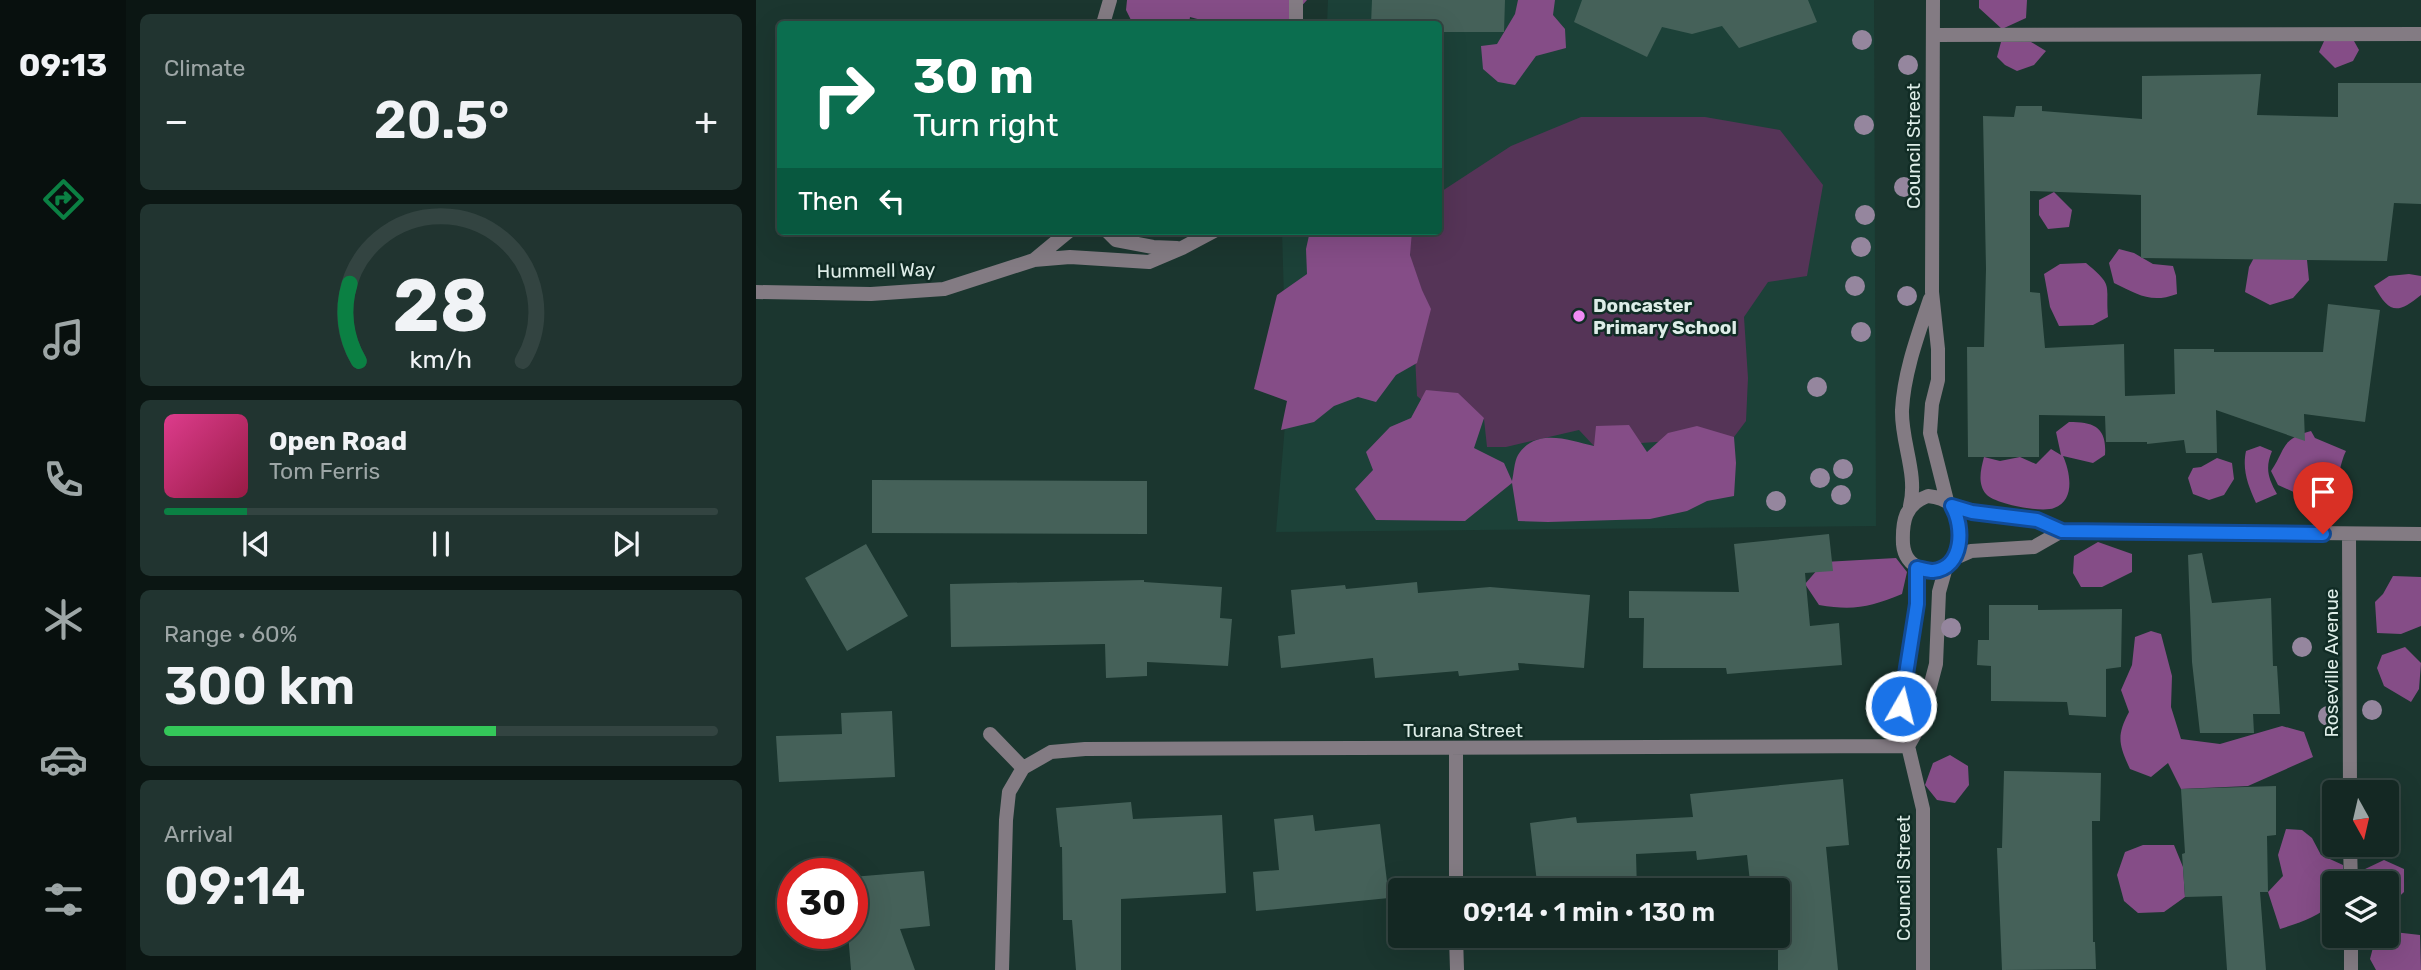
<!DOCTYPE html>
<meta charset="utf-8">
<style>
body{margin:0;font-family:Rubik,sans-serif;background:#213430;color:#f1f3f6;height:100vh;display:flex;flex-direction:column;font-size:26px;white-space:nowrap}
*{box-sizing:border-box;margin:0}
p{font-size:23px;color:#9da6a6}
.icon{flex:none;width:38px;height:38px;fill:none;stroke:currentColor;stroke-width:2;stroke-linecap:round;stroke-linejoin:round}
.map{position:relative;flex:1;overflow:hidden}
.side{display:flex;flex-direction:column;gap:14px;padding:14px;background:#0b1613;width:630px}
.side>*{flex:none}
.hud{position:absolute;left:21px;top:21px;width:665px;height:214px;border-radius:7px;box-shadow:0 7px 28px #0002,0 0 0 2px #334441;background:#0b6e4f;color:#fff;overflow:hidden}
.needle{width:46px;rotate:172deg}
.fabs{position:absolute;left:1566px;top:780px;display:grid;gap:14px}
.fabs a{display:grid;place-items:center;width:77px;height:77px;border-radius:7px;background:#142823;box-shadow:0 7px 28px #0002,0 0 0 2px #334441;font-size:35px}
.speed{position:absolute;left:21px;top:858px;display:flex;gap:14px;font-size:35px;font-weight:700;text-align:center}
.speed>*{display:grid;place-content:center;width:91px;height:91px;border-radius:50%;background:#142823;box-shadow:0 7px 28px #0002,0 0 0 2px #334441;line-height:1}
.speed .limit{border:10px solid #d22;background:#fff;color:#111}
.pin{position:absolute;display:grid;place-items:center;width:60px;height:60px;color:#fff;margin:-72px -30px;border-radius:50% 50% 50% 0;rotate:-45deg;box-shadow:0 0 7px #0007}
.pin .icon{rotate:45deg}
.me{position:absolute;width:77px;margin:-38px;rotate:8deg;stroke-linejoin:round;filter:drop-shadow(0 0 5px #0008)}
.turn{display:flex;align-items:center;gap:24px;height:147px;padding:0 21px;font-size:32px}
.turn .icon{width:91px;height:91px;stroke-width:2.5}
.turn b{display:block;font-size:49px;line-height:60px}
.then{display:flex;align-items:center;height:66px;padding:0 21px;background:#0003;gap:14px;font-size:26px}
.big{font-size:52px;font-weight:600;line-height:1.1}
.side .card{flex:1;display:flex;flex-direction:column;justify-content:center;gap:10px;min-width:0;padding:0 24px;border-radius:10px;background:#213430}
.side .dial{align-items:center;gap:0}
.dial svg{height:182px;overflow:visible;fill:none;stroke:#334441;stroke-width:7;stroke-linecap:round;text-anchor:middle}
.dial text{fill:#f1f3f6;stroke:none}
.song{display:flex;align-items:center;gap:21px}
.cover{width:84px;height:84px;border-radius:10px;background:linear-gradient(135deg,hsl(330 70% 55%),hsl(340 70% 35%))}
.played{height:7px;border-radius:4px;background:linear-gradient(90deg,#0b8043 15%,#334441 15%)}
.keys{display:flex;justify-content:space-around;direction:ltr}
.heat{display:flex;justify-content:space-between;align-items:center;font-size:38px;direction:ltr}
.charge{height:10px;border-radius:5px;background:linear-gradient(90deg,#34c759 60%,#334441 0)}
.trip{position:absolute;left:632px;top:878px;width:402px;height:70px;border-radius:7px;background:#142823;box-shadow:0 7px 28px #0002,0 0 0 2px #334441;font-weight:600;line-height:70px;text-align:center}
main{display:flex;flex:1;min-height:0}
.dock{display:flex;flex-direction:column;width:126px;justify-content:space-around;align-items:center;background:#08100e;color:#9da6a6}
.dock .icon{width:49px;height:49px}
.dock .active{color:#0b8043}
.dock b{font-size:32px;color:#f1f3f6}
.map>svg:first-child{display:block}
.built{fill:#1c4138}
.green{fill:#553457}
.forest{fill:#854d87}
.building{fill:#456159}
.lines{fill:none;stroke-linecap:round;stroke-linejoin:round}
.service{stroke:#837b83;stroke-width:14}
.minor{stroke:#837b83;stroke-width:14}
.tree{fill:#95869e}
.route-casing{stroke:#114b97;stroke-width:18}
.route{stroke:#1a73e8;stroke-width:12}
.poi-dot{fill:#f08bf5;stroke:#112c25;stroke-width:2.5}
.labels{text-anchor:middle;stroke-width:5;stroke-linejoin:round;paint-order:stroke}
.street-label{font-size:19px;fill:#deede8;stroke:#112c25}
.poi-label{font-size:19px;font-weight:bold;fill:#deede8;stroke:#112c25;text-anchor:start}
</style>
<main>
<nav class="dock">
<b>09:13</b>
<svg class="icon active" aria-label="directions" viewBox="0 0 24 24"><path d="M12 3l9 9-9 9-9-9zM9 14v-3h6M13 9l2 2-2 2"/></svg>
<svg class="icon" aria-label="music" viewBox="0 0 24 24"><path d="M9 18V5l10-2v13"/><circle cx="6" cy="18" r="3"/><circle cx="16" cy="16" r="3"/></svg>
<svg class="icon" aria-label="phone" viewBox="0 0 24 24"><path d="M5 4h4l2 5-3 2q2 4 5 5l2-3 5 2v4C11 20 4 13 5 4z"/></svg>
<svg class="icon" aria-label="climate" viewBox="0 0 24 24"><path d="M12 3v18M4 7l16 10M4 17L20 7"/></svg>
<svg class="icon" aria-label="car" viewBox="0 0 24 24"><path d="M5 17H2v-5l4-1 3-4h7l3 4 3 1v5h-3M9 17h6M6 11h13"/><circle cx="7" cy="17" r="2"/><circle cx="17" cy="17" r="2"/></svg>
<svg class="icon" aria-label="filters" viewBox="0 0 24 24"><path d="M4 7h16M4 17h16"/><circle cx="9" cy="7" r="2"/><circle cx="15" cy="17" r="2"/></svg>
</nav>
<section class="side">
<div class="card"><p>Climate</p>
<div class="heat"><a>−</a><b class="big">20.5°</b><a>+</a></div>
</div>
<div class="card dial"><svg viewBox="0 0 100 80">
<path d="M14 69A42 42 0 1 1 86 69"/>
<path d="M14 69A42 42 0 0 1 10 35" stroke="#0b8043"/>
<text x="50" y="56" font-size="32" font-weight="700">28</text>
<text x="50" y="72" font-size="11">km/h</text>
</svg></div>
<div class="card">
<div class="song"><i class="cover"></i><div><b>Open Road</b><p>Tom Ferris</p></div></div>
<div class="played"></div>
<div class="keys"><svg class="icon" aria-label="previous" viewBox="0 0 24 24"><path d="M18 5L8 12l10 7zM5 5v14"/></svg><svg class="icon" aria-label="pause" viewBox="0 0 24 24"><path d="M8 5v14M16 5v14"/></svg><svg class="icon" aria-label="next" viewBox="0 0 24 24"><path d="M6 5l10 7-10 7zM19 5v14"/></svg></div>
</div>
<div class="card"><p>Range · 60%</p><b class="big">300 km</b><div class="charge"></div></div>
<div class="card"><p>Arrival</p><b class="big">09:14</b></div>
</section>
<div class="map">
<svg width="1665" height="970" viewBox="0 0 1665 970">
<rect width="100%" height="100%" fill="#1b362f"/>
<path class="built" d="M 572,0 L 1118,0 L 1120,526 L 520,532 L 531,401 L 526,231 L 682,231 L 682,24 L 571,24 Z"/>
<path class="green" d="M 825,117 L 949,117 L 1024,130 L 1067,185 L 1051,276 L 1012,282 L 988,317 L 992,378 L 990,421 L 978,437 L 838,446 L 823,430 L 750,447 L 731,447 L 728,419 L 697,426 L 661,396 L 653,231 L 682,231 L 683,193 L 755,146 Z"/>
<path class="forest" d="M 371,0 L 551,0 L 529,24 L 460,24 L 434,17 L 433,24 L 377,24 L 370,10 Z
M 762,0 L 799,0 L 797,15 L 809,29 L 810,48 L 780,56 L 759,85 L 742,82 L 727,69 L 725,46 L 741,44 L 759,14 Z
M 1223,0 L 1271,0 L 1270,18 L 1246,29 L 1223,8 Z
M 1593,32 L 1603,50 L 1597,61 L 1579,68 L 1563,52 L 1569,39 Z
M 1245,42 L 1275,42 L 1290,51 L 1278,65 L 1261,71 L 1249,65 L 1241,57 Z
M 1298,192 L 1316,210 L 1313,227 L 1292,229 L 1283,215 L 1283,200 Z
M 554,231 L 656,231 L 654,255 L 666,290 L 675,309 L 661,363 L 640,375 L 620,402 L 602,397 L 578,406 L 558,422 L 525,430 L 531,401 L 498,389 L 521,295 L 551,274 L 550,249 Z
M 1539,242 L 1551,260 L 1553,280 L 1537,298 L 1514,305 L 1489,292 L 1493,267 L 1500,254 Z
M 1363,249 L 1378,253 L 1397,264 L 1417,266 L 1420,276 L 1421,294 C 1394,304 1382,294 1358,283 L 1353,263 Z
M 1330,263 C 1359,287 1349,284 1352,317 L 1337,325 L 1303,326 L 1294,307 L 1288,274 L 1304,264 Z
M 1653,274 L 1665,276 L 1665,295 C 1641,315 1633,313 1618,286 L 1633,276 Z
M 670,390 L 702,393 L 728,418 L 718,448 L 748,463 L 756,481 C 758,473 758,462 762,455 C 780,427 812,440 838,446 L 840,426 L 873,425 L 891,452 L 912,433 L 941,426 L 978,437 L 980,463 L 978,496 L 951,501 L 931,511 L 894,519 L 792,522 L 762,521 L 756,483 L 709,521 L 620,520 L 599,489 L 617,470 L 610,452 L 634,427 L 655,418 Z
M 1313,422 C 1338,422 1351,427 1349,455 L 1337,463 L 1307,456 C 1314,471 1320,501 1298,508 C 1286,513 1238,504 1230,494 C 1221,483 1225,469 1228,457 L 1244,461 L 1264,457 L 1280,464 L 1295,449 L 1305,455 L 1300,432 Z
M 1555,431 L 1559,438 L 1590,451 C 1582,468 1585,478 1575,493 L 1553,499 L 1522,485 L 1515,471 C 1531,447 1524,440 1555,431 Z
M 1504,446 L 1516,451 C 1509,468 1512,478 1521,494 L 1500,503 C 1492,485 1486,470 1490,451 Z
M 1461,458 L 1476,463 L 1478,479 L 1468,495 L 1453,500 L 1437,494 L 1432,478 L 1437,468 L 1445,467 Z
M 1342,542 L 1376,554 L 1376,572 L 1346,587 L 1325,587 L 1317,573 L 1318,556 Z
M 1140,558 L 1151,572 L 1146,594 C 1114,607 1098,611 1063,605 L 1049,584 L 1068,562 Z
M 1637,576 L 1665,577 L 1665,626 L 1645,634 L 1621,633 L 1619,602 L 1627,594 Z
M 1395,631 L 1405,634 L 1416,676 L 1415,707 L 1425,739 L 1464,744 L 1526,726 L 1548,732 L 1557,757 L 1492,786 L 1425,789 L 1412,763 L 1395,777 L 1374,769 C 1363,745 1360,736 1373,712 L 1365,690 L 1376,665 L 1379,637 Z
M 1649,647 L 1665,663 L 1663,689 L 1655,702 L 1628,686 L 1621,668 L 1626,655 Z
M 1194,755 L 1212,766 L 1213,785 L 1199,803 L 1181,800 L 1169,785 L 1177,763 Z
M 1530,829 L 1546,830 L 1556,838 L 1565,855 L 1587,865 L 1587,884 L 1578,884 L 1578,902 C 1562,917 1546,922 1524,929 L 1512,892 L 1527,876 L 1522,855 Z
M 1387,845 L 1418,845 L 1427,867 L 1429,897 L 1408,912 L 1382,913 L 1368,901 L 1361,875 L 1369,852 Z
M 1628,860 L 1648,869 L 1648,892 L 1631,908 L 1631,884 L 1600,882 L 1607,870 Z
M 1638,932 L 1664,935 L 1665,970 L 1620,970 L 1614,959 L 1620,936 L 1631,936 L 1631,933 Z"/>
<path class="building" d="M 616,0 L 749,0 L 748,32 L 682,32 L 682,24 L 615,24 Z
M 826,0 L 1052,0 L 1061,22 L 983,48 L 966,26 L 936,34 L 906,27 L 891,57 L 818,22 Z
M 1505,74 L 1501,115 L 1582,117 L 1582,83 L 1665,83 L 1665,204 L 1638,203 L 1631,261 L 1385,258 L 1385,195 L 1274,191 L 1274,292 L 1284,293 L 1289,348 L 1368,344 L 1369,396 L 1419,394 L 1418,349 L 1458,349 L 1458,352 L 1567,352 L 1572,304 L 1624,310 L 1609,422 L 1548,414 L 1549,441 L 1460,410 L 1461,453 L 1430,453 L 1428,440 L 1391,444 L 1391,442 L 1350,442 L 1349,416 L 1283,415 L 1283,457 L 1212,457 L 1211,347 L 1228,347 L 1230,269 L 1227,116 L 1258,117 L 1260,106 L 1286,106 L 1286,111 L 1386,119 L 1386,76 Z
M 116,480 L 391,481 L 391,534 L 116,533 Z
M 1073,534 L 1077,571 L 1049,573 L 1054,626 L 1083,623 L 1086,665 L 971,674 L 970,668 L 887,668 L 888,618 L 873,618 L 873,591 L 983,592 L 978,544 Z
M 110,544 L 152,616 L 91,651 L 49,578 Z
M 1446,553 L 1456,603 L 1515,598 L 1517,666 L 1521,666 L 1524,714 L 1497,714 L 1498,733 L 1444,733 L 1436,662 L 1432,555 Z
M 388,580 L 388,582 L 466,587 L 464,618 L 476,619 L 472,666 L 391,662 L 391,676 L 350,678 L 349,644 L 195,647 L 194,584 Z
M 661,582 L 662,593 L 734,587 L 834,595 L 828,668 L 762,663 L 763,670 L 703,676 L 702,671 L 619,678 L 617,658 L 525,668 L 522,636 L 539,634 L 535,590 L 589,585 L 590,589 Z
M 1233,605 L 1282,605 L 1282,610 L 1366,609 L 1365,667 L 1350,669 L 1350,717 L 1313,715 L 1311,702 L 1235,701 L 1235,666 L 1221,665 L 1222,640 L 1233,640 Z
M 136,711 L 139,777 L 23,782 L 20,736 L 86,734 L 85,713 Z
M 1248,771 L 1345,773 L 1344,821 L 1336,821 L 1337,942 L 1339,942 L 1340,969 L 1246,970 L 1241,848 L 1246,848 Z
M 1087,779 L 1093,845 L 1070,847 L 1082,970 L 1022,970 L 1022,891 L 995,891 L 991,855 L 941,860 L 940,851 L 880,854 L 881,891 L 782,891 L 774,823 L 820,817 L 821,823 L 937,817 L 934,794 Z
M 1520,786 L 1520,835 L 1511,836 L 1512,892 L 1504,892 L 1510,970 L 1471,970 L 1466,896 L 1429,897 L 1426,854 L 1429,853 L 1425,789 Z
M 375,802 L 377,819 L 466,815 L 470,893 L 365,899 L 365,970 L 320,970 L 316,920 L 307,920 L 306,847 L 304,847 L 300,808 Z
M 557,815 L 559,831 L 624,824 L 633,898 L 500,911 L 497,872 L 523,870 L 518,819 Z
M 168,871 L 174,926 L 144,929 L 159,970 L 95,970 L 92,933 L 96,933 L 96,877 Z"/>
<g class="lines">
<path class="service" d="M 540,0 L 540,24
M 347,24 L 354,0
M 351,231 L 360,240 L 397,247 L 421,248
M 278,260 L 313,231
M 0,292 L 115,294 L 188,289 L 278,260 L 314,257 L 393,262 L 426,248 L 458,231"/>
<path class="minor" d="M 1177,0 L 1176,292 L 1182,349 L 1182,380 L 1176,404 L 1174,433 L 1191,501
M 1177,35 L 1665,34
M 1172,496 C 1181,497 1190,499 1196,506 C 1202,514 1202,523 1203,532 C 1203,557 1193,577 1165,568 C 1154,565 1148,555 1147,544 C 1146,521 1149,504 1172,496 Z
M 1154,506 C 1162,474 1145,442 1146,410 C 1148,372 1162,335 1174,299
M 1196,506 L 1226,514 L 1281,520 L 1306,531 L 1665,534
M 1593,534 L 1594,793
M 1199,558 L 1215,551 L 1278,547 L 1306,531
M 1161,567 L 1163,582 L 1162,604 L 1146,688 L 1143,723 L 1152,746 L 1167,809 L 1167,970
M 234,734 L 267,768
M 1152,746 L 1164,725 L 1180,664 L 1183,592 L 1190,567
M 700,749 L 700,891
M 1594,845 L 1595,884
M 700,936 L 701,970
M 1595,936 L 1595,970
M 246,970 L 250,820 L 253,792 L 267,768 L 295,752 L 329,749 L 1152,746"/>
</g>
<g class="tree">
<circle cx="1106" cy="40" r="10"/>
<circle cx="1152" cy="65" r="10"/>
<circle cx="1108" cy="125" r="10"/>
<circle cx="1148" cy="187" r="10"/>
<circle cx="1109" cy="215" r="10"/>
<circle cx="1105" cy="247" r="10"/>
<circle cx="1099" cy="286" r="10"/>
<circle cx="1151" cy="296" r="10"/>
<circle cx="1105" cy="332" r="10"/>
<circle cx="1061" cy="387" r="10"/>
<circle cx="1087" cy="469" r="10"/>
<circle cx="1064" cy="478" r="10"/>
<circle cx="1085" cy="495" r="10"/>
<circle cx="1020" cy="501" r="10"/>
<circle cx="1195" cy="628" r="10"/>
<circle cx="1546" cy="647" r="10"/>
<circle cx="1616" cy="710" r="10"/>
<circle cx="1572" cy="716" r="10"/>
</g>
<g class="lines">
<g class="route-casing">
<path id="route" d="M 1145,706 L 1161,604 L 1161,568 C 1166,569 1172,571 1177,571 C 1208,568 1208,526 1196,506 L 1216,512 L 1281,520 L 1306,531 L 1567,534"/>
</g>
<use href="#route" class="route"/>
</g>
<circle class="poi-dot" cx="823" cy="316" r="7"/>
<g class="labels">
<g class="street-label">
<text transform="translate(1157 146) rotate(-90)" y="7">Council Street</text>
<text transform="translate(120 270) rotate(-1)" y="7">Hummell Way</text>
<text transform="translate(1575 663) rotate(-90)" y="7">Roseville Avenue</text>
<text x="707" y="737">Turana Street</text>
<text transform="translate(1147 878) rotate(-90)" y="7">Council Street</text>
</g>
<g class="poi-label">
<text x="837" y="312">Doncaster<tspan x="837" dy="22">Primary School</tspan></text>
</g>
</g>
</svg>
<div class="fabs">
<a><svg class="needle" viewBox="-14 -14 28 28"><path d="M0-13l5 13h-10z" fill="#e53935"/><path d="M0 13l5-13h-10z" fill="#9da6a6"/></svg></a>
<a><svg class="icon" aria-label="layers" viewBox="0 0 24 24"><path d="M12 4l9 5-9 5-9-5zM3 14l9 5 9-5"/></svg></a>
</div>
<div class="speed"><div class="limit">30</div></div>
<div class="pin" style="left:1567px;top:534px;background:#d93025"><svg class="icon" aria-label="arrive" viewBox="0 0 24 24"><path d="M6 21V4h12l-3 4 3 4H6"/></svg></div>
<svg class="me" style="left:1145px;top:706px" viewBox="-20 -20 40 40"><circle r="17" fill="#1a73e8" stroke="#fff" stroke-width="3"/><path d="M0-11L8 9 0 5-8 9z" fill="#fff"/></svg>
<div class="trip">09:14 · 1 min · 130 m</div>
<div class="hud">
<div class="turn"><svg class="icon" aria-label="right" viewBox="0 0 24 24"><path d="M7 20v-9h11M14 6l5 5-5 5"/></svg><div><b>30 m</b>Turn right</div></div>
<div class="then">Then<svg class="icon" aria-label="left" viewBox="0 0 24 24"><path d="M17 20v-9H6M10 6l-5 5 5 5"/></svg></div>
</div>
</div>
</main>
